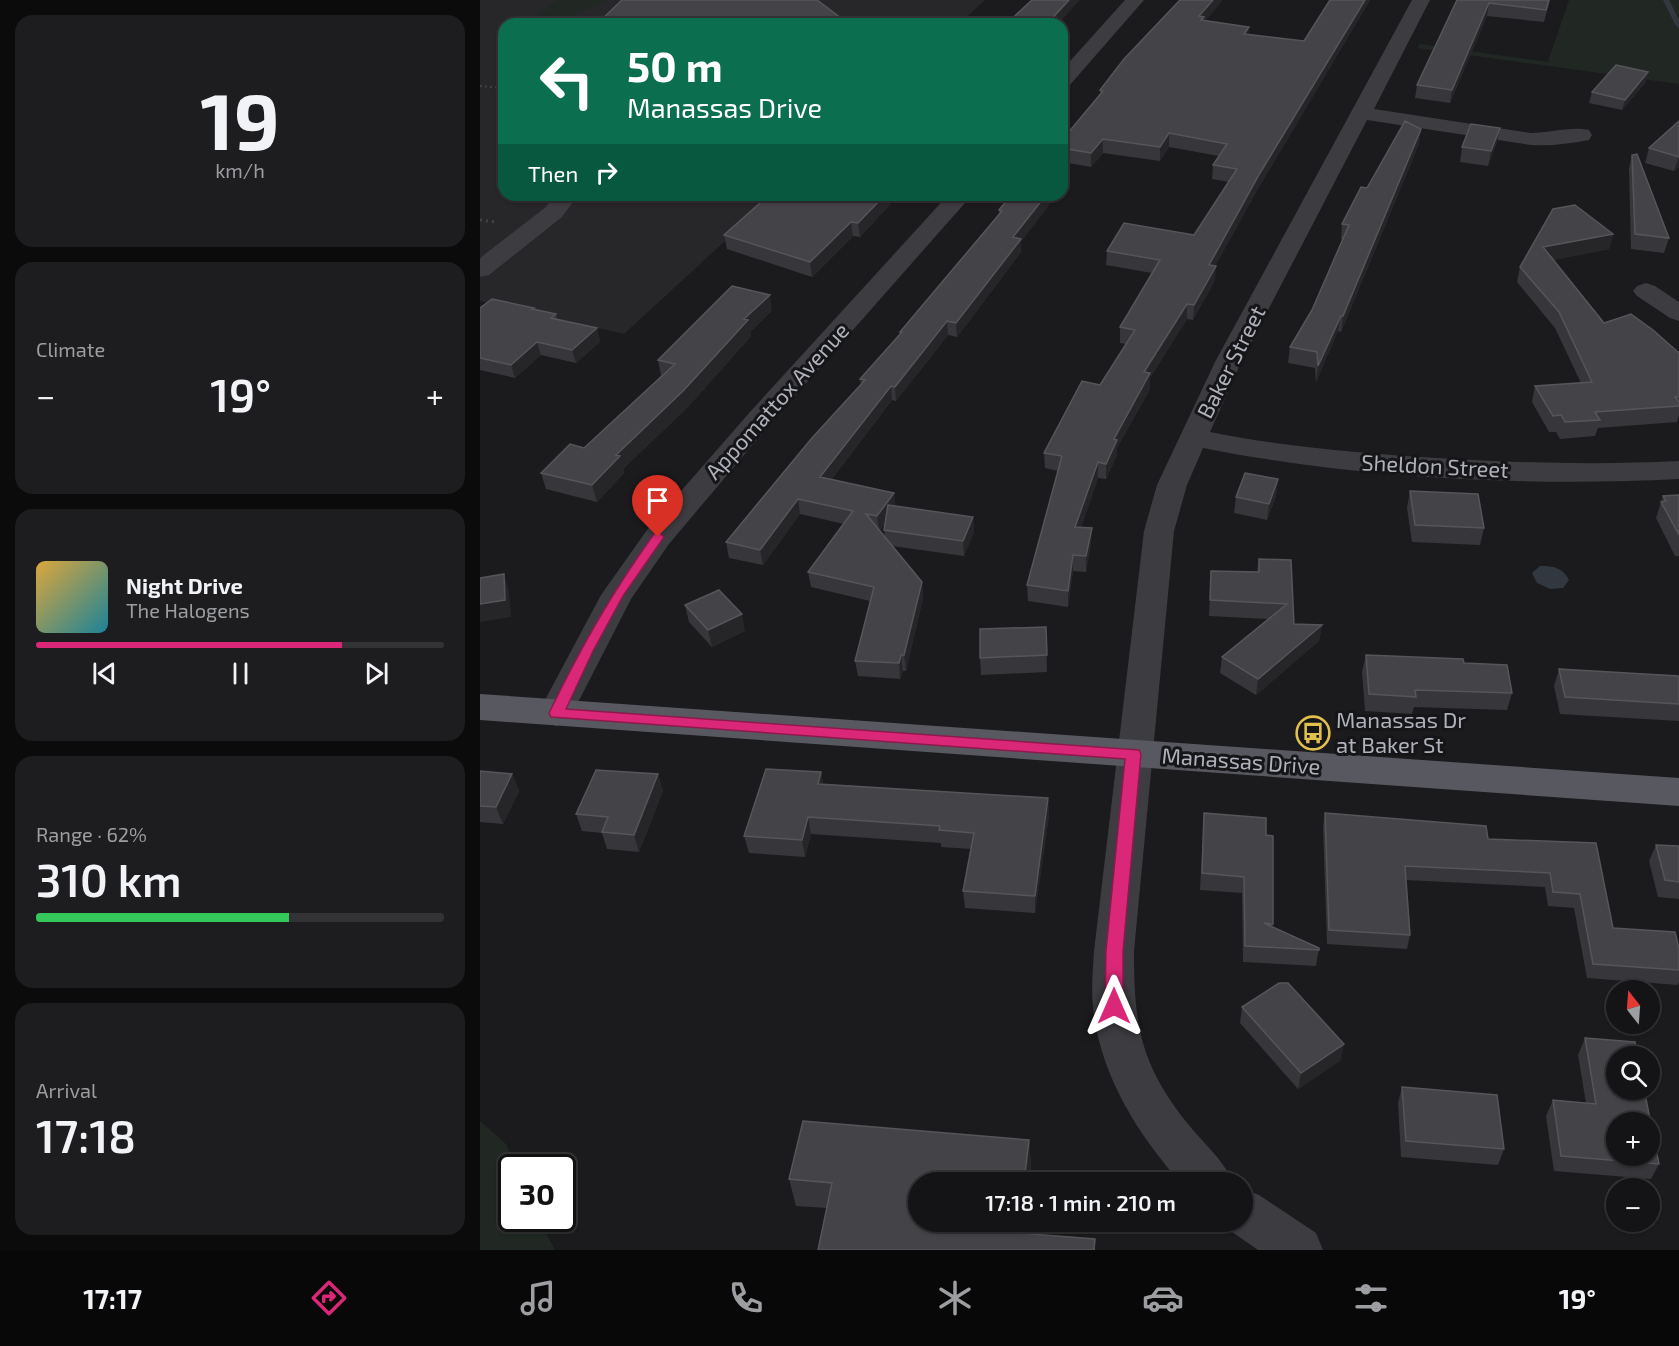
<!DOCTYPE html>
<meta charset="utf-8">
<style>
body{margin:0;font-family:"Exo 2",sans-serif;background:#1d1d1f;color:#f1f3f6;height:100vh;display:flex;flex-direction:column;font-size:22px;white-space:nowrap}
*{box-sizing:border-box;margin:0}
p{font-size:20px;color:#9d9ea1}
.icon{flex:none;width:33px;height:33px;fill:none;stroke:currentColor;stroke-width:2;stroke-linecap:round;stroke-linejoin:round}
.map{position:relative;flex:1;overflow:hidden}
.details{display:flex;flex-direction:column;gap:15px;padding:15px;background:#0b0b0c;width:480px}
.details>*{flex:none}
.banner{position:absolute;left:18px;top:18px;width:570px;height:183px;border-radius:18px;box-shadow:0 2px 4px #0004,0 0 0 2px #333335;background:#0b6e4f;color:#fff;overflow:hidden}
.needle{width:39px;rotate:343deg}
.buttons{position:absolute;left:1126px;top:980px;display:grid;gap:12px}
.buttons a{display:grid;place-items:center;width:54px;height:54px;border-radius:50%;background:#141416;box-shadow:0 2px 4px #0004,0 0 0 2px #333335;font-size:30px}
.speed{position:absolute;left:18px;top:1154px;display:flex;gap:12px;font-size:30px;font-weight:700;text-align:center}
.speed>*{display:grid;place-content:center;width:78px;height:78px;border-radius:50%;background:#141416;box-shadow:0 2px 4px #0004,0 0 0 2px #333335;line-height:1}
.speed .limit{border:3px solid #111;border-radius:9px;background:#fff;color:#111}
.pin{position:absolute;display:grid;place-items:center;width:51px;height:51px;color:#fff;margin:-62px -26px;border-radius:50% 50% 50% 0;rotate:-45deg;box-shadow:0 0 6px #0007}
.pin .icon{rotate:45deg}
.me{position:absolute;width:66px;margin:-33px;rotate:0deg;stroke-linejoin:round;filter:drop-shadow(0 0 4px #0008)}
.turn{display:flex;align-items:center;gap:21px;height:126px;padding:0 30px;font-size:27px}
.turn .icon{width:78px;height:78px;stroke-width:2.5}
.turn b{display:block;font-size:42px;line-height:51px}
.then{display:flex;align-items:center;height:57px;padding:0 30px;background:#0003;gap:12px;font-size:22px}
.big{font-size:45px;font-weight:600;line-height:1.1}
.details .card{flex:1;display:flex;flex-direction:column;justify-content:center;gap:9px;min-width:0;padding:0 21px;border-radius:18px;background:#1d1d1f}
.details .dial{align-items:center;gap:0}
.dial b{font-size:78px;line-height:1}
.song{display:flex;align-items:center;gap:18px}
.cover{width:72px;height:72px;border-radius:9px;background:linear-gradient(135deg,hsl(40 70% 55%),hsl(190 70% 35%))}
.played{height:6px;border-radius:3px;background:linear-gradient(90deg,#db2777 75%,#333335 75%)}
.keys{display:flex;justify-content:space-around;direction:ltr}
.heat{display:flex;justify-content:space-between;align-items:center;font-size:33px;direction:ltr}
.charge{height:9px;border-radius:4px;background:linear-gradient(90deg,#34c759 62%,#333335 0)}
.trip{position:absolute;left:428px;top:1172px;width:345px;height:60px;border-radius:30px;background:#141416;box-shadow:0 2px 4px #0004,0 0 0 2px #333335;font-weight:600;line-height:60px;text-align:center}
.tab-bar{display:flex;height:96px;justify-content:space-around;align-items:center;background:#080809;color:#9d9ea1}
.tab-bar .icon{width:42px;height:42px}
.tab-bar .selected{color:#db2777}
.tab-bar b{font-size:27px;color:#f1f3f6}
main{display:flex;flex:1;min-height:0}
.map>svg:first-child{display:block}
.built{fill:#27272a}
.green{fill:#212823}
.water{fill:#323840}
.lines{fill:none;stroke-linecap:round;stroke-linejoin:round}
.stream{fill:#323840;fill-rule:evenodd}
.path-far1{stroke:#424348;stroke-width:2;stroke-dasharray:2 3;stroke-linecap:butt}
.path{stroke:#424348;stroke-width:3;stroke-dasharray:2 4;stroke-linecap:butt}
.minor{fill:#3c3c41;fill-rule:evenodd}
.major{fill:#585960;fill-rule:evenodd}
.wall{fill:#37373b;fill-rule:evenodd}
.shaded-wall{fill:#262629}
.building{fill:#444448;stroke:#55555a;stroke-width:1.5;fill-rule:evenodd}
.route{fill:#db2777;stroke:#8e194d;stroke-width:1.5}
.labels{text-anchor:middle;stroke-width:6;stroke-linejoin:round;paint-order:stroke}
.street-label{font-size:22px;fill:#afb1bb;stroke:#161618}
.poi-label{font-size:22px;fill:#afb1bb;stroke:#161618;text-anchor:start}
</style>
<main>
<section class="details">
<div class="card dial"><b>19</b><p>km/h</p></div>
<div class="card"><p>Climate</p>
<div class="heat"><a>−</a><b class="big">19°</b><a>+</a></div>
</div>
<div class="card">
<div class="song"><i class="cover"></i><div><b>Night Drive</b><p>The Halogens</p></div></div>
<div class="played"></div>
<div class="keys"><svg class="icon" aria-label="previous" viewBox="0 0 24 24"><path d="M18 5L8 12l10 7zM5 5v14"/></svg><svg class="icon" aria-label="pause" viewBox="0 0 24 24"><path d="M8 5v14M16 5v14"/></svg><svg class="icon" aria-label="next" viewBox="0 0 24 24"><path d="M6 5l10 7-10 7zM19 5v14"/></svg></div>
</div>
<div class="card"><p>Range · 62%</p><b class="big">310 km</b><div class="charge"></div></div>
<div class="card"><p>Arrival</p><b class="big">17:18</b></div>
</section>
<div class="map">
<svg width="1199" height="1250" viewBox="0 0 1199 1250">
<rect width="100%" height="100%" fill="#1b1b1d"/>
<path class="built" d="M 0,0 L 505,0 L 479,24 L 24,24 L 24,195 L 295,195 L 144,334 L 0,301 Z"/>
<path class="green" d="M 77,0 L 129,0 L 71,24 L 47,24 Z
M 1089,0 L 1199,0 L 1199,84 L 938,48 L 940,44 L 1068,62 Z
M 0,1121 L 26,1144 L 36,1167 L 32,1167 L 32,1218 L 58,1218 L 75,1250 L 0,1250 Z"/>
<path class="water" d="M 1060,566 C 1073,566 1082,567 1089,580 L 1083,588 L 1070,589 L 1057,583 L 1052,573 Z"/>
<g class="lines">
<path class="stream" d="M 1183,0 L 1189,0 L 1199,20 L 1199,28 L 1196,26 Z"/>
<path class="path-far1" d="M 0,86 L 24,88"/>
<path class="path" d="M 0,220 L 17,222"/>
<path class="minor" d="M 645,0 L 664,0 L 589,86 L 582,88 L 582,70 Z
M 932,0 L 950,0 L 894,109 L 1051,133 C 1069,133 1092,126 1109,130 L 1112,135 L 1109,140 C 1089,144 1071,146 1051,145 L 887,120 L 761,362 L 730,432 C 805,447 881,453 957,458 C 1038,463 1118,465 1199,461 L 1199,479 C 1047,487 873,478 723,448 L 707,485 L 694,531 L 654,951 C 654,1025 660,1064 708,1124 C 723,1143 743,1159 753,1182 L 700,1182 C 656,1132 620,1074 613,1007 C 611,988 613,969 614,951 L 664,531 L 677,485 L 735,362 Z
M 75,195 L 98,195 L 82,217 L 9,275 L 0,277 L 0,258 L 66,207 Z
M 468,195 L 492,195 L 290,424 L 189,544 L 151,599 L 88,722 L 76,726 L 64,722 L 58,713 L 121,595 L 167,530 L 270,412 Z
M 1166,283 L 1175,286 L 1199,302 L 1199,321 L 1190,318 L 1157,296 L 1153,291 L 1157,286 Z
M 762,1188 L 779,1195 L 836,1233 L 843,1250 L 778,1250 L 745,1227 L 743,1221 L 762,1221 Z"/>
<path class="major" d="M 0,694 L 1199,778 L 1199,806 L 0,720 Z"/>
</g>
<path class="wall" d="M 850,0 L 890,0 L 779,187 L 735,266 L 735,280 L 713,320 L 707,319 L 670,378 L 670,389 L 637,448 L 637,455 L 626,479 L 618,478 L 601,527 L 611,544 L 606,572 L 593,571 L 588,607 L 548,601 L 547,585 L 578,471 L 565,468 L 564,453 L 620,385 L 646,344 L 640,343 L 640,327 L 672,273 L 626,265 L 627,251 L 714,235 L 749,182 L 732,179 L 733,165 L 739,156 L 689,147 L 680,161 L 623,153 L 611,167 L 582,162 L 582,140 L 620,95 L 620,90 L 726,21 L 769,27 L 768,34 L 824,41 Z
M 977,0 L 1070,0 L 1064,22 L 1007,16 L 970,103 L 935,98 L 937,85 Z
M 1168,72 L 1165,83 L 1142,110 L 1109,103 L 1112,92 Z
M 1199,121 L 1199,167 L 1194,171 L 1165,163 L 1169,148 Z
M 941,129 L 939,144 L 861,332 L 858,331 L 836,382 L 835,368 L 808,363 L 810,347 L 832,310 L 862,240 L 861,239 L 862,224 L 887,188 Z
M 1017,142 L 1008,166 L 980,162 L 982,147 Z
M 1152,155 L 1189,238 L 1184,253 L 1151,249 L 1149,169 Z
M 531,195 L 541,242 L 541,252 L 477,337 L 468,335 L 416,401 L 412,400 L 352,479 L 414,493 L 415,506 L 493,517 L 494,532 L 484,556 L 412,546 L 442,582 L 443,598 L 426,671 L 423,671 L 420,679 L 378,676 L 375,661 L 390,601 L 331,587 L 328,572 L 364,524 L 320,514 L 283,565 L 249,558 L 246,542 L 381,384 L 380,379 L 420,335 L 420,332 L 519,214 L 519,210 ZM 405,523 L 404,530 L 405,537 L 400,530 Z
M 328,196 L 416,198 L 380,237 L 373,236 L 332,277 L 247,249 L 244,235 Z
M 1133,234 L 1129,249 L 1073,260 L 1124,323 L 1199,353 L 1199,415 L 1197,422 L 1118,428 L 1115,436 L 1080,439 L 1076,432 L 1069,432 L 1052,402 L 1055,386 L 1101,383 L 1075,328 L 1037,282 L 1040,267 Z
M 0,308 L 54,310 L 76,314 L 77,320 L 117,328 L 120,342 L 96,363 L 61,355 L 35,378 L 0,370 Z
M 292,310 L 270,332 L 271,336 L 208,407 L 143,469 L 144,473 L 117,502 L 66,489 L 61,473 L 104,448 L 181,376 L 178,360 Z
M 798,479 L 796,496 L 787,520 L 754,513 L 756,497 Z
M 930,491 L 1004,528 L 1000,545 L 932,542 L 927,508 Z
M 1199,495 L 1199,556 L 1195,556 L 1176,518 L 1183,496 Z
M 779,559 L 811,560 L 814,624 L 842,625 L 839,641 L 776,695 L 740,673 L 742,657 L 788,619 L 729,616 L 731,571 L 777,572 Z
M 205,605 L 265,631 L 232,647 L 209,622 Z
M 566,627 L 567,672 L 501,675 L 500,658 Z
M 886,655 L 984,663 L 1032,693 L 1027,710 L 934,707 L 932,714 L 885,711 L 882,672 Z
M 1079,669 L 1199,676 L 1199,721 L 1080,714 L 1074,686 Z
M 0,771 L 32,774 L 39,791 L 23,824 L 0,822 Z
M 341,772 L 343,784 L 568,798 L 569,815 L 555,913 L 485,908 L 483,891 L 491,849 L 461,847 L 461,843 L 331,834 L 325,857 L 269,853 L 264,836 Z
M 178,774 L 183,791 L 159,852 L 127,849 L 122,833 L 102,831 L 96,814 Z
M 724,813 L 786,835 L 793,927 L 839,948 L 836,966 L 763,962 L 762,893 L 720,890 Z
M 845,813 L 1008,839 L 1116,843 L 1133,928 L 1199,948 L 1199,982 L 1198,985 L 1107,978 L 1094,908 L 1068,906 L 1065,887 L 926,880 L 930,935 L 927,949 L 847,944 L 843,827 Z
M 1176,845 L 1199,846 L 1199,899 L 1178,897 L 1169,861 Z
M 762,1007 L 861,1060 L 818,1089 L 760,1023 Z
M 1105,1038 L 1179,1164 L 1171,1179 L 1074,1171 L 1066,1116 L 1073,1100 L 1106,1103 L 1098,1055 Z
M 922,1087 L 1024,1149 L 1018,1165 L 921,1157 L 918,1103 Z
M 323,1121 L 549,1140 L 551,1167 L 549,1182 L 438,1182 L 438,1221 L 544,1221 L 543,1233 L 615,1239 L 615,1250 L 338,1250 L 347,1208 L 316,1206 L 309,1179 Z"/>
<path class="shaded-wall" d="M 589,0 L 600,0 L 578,24 L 567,24 Z
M 733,0 L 743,0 L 724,23 L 719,16 Z
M 885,0 L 890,0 L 779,187 L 728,279 L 729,265 L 780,173 Z
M 1009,3 L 1007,16 L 970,103 L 972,90 Z
M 769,27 L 768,40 L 764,34 Z
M 1168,72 L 1165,83 L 1142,110 L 1145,100 Z
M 1020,128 L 1017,142 L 1008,166 L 1011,151 Z
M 941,129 L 939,144 L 861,332 L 863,316 Z
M 689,133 L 689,147 L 680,161 L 680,147 Z
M 623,139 L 623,153 L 611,167 L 611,153 Z
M 1199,156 L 1199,167 L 1194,171 L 1199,157 Z
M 405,195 L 416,195 L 416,198 L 380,237 L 378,223 Z
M 566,195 L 577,195 L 541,242 L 541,252 L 477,337 L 476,323 L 533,237 Z
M 371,222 L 373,236 L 332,277 L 330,262 Z
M 1133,234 L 1129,249 L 1059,263 L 1063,247 Z
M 736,266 L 735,280 L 713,320 L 714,305 Z
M 290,295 L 292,310 L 270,332 L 271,336 L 208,407 L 143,469 L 144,473 L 117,502 L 112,485 L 136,455 L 264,319 Z
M 707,304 L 707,319 L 670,378 L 670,389 L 637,448 L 637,455 L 626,479 L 626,464 L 634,439 L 664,372 Z
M 861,316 L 858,331 L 836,382 L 838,366 Z
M 467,321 L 468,335 L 416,401 L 415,387 Z
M 117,328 L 120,342 L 96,363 L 92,350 Z
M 57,342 L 61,355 L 35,378 L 31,365 Z
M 411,386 L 412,400 L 342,492 L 340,477 Z
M 618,462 L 618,478 L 596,543 L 595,527 Z
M 798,479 L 796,496 L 787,520 L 789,504 Z
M 414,493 L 416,508 L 399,532 L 397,516 Z
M 318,499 L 320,514 L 283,565 L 280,550 Z
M 493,517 L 494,532 L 484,556 L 483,541 Z
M 612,528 L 611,544 L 606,572 L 606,556 Z
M 593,555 L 593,571 L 588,607 L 588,591 Z
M 24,574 L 29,591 L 31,617 L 0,622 L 0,604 Z
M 442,582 L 443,598 L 426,671 L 424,655 Z
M 262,614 L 265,631 L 232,647 L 228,630 Z
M 842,625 L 839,641 L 776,695 L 778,679 Z
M 421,655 L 423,671 L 420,679 L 419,663 Z
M 341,772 L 344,789 L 338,784 Z
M 32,774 L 39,791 L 23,824 L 16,807 Z
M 178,774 L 183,791 L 159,852 L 154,835 Z
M 568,798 L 569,815 L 555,913 L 555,896 Z
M 328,817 L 331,834 L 325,857 L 322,840 Z
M 864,1044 L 861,1060 L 818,1089 L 821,1073 Z
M 549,1140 L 551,1167 L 549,1182 L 544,1182 Z
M 539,1221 L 544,1221 L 541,1250 L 538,1233 Z"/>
<path class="building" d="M 142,0 L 337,0 L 365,21 L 362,24 L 117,24 Z
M 552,0 L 589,0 L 567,24 L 526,24 Z
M 700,0 L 733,0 L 719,16 L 724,17 L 721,20 L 769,27 L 764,34 L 824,41 L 850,0 L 885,0 L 780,173 L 729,265 L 736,266 L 714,305 L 707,304 L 664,372 L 670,373 L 634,439 L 637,440 L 626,464 L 618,462 L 595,527 L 612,528 L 606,556 L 593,555 L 588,591 L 547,585 L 582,456 L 564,453 L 602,381 L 620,385 L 655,330 L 640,327 L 680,260 L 627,251 L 644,223 L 714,235 L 757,169 L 733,165 L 747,144 L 689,133 L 680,147 L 623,139 L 611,153 L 582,148 L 582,140 L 623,91 L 620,90 L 644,59 Z
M 977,0 L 1069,0 L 1066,10 L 1009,3 L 972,90 L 937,85 Z
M 1136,65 L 1168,72 L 1145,100 L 1112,92 Z
M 925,121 L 941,129 L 863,316 L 861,316 L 838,366 L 837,352 L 810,347 L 832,310 L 869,225 L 862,224 L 881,187 L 887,188 Z
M 1199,121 L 1199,157 L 1169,148 Z
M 991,124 L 1020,128 L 1011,151 L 982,147 Z
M 1157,154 L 1189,238 L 1155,234 L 1152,155 Z
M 289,195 L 321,195 L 328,196 L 330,195 L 405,195 L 378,223 L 371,222 L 330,262 L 244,235 Z
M 531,195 L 566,195 L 533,237 L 541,239 L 476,323 L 467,321 L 415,387 L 411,386 L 340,477 L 414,493 L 397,516 L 386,514 L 442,582 L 424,655 L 421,655 L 419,663 L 375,661 L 394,587 L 328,572 L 373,511 L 318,499 L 280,550 L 246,542 L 332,438 L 385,380 L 380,379 L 422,332 L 420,332 L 522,211 L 519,210 Z
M 1095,205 L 1133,234 L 1063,247 L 1124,323 L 1151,314 L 1173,330 L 1199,353 L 1199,397 L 1195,397 L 1199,402 L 1199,406 L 1115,412 L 1120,420 L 1085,422 L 1081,415 L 1073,416 L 1055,386 L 1112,382 L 1079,312 L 1040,267 L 1073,209 Z
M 252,286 L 290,295 L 264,319 L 268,320 L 204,390 L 136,455 L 140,456 L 112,485 L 61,473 L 90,444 L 104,448 L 195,364 L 178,360 Z
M 12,299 L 54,308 L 52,309 L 76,314 L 71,318 L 117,328 L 92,350 L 57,342 L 31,365 L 0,358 L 0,308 Z
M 765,473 L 798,479 L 789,504 L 756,497 Z
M 930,491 L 998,494 L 1004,528 L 935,525 Z
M 1199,495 L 1199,535 L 1181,502 L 1186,501 L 1183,496 Z
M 408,505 L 493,517 L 483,541 L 404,530 Z
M 779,559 L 811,560 L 814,624 L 842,625 L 778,679 L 742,657 L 807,604 L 730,600 L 731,571 L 779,572 Z
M 24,574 L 25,600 L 0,604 L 0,578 Z
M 239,590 L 262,614 L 228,630 L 205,605 Z
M 566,627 L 567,655 L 500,658 L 500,629 Z
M 886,655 L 983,659 L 984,663 L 1027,665 L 1032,693 L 935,690 L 936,697 L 889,694 Z
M 1079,669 L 1199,676 L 1199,704 L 1085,697 Z
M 286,769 L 341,772 L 338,784 L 568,798 L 555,896 L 483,891 L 494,833 L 459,830 L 460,826 L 328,817 L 322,840 L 264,836 Z
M 116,770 L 178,774 L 154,835 L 122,832 L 128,817 L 96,814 Z
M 0,771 L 32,774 L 16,807 L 0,806 Z
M 724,813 L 786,818 L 786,835 L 793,836 L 793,924 L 784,923 L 839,948 L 839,950 L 765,946 L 764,877 L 722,873 Z
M 845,813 L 1006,826 L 1008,839 L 1116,843 L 1133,928 L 1195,932 L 1199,948 L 1199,970 L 1113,964 L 1100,894 L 1073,892 L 1070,873 L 925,866 L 930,935 L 849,930 Z
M 1176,845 L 1199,846 L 1199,882 L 1185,880 Z
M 799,983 L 808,983 L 864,1044 L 821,1073 L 762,1007 Z
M 1105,1038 L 1155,1042 L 1158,1056 L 1137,1056 L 1137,1089 L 1164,1089 L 1179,1164 L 1081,1156 L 1073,1100 L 1116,1104 ZM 1137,1122 L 1170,1122 L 1170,1155 L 1137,1155 Z
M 922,1087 L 1017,1095 L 1024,1149 L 926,1141 Z
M 323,1121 L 549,1140 L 544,1182 L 438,1182 L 438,1221 L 539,1221 L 538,1233 L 615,1239 L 614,1250 L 338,1250 L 352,1183 L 309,1179 Z"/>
<path class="route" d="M 178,532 L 184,537 L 143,596 L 113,651 L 86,709 L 659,750 L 661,754 L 643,951 L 643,1006 L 640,1012 L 634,1014 L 628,1012 L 625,1006 L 626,951 L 645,759 L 71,717 L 69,713 C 101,647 131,594 174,534 Z"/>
<defs>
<g id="bus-ring" transform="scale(1.725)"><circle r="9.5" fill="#161618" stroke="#e2c04d" stroke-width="1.5"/><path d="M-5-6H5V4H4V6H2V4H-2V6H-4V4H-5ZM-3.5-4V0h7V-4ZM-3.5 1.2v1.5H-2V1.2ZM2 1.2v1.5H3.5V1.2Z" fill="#e2c04d"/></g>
</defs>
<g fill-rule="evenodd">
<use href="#bus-ring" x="833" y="733"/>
</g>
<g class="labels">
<g class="street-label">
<text transform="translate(751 362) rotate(-63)" y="8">Baker Street</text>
<text transform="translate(297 401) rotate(-48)" y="8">Appomattox Avenue</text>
<text transform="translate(955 466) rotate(3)" y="8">Sheldon Street</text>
<text transform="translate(761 761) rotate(4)" y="8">Manassas Drive</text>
</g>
<g class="poi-label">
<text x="856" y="728">Manassas Dr<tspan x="856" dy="25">at Baker St</tspan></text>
</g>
</g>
</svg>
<div class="buttons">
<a><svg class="needle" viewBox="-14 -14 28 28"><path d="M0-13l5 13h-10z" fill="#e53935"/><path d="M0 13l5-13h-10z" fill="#9d9ea1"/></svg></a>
<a><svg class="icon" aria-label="search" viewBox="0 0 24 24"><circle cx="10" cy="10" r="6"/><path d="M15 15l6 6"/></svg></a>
<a>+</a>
<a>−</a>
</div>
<div class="speed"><div class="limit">30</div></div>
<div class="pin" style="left:178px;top:537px;background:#d93025"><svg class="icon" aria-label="arrive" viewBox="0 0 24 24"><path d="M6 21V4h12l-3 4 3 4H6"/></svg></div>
<svg class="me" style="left:634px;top:1006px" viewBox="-20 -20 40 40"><path d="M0-17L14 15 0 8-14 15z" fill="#db2777" stroke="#fff" stroke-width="4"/></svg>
<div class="trip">17:18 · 1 min · 210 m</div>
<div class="banner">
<div class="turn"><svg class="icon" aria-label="left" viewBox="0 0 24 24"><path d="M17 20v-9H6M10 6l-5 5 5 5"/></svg><div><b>50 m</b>Manassas Drive</div></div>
<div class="then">Then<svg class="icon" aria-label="right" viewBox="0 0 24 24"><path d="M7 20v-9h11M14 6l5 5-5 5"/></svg></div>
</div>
</div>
</main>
<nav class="tab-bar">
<b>17:17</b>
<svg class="icon selected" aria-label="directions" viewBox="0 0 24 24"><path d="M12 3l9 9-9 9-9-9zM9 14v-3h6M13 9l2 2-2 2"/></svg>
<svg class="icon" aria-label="music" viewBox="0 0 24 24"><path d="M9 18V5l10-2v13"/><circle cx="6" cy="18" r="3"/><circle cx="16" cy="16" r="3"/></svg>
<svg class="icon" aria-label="phone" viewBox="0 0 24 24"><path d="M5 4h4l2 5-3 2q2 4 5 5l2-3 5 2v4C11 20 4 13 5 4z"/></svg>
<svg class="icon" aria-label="climate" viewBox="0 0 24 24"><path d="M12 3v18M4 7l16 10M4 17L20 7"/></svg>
<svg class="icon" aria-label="car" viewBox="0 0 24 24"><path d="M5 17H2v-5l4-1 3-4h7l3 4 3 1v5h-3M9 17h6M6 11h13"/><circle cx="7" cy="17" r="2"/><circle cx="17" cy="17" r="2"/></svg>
<svg class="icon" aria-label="filters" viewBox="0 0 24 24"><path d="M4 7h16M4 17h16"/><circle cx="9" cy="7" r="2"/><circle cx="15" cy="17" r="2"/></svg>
<b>19°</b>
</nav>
